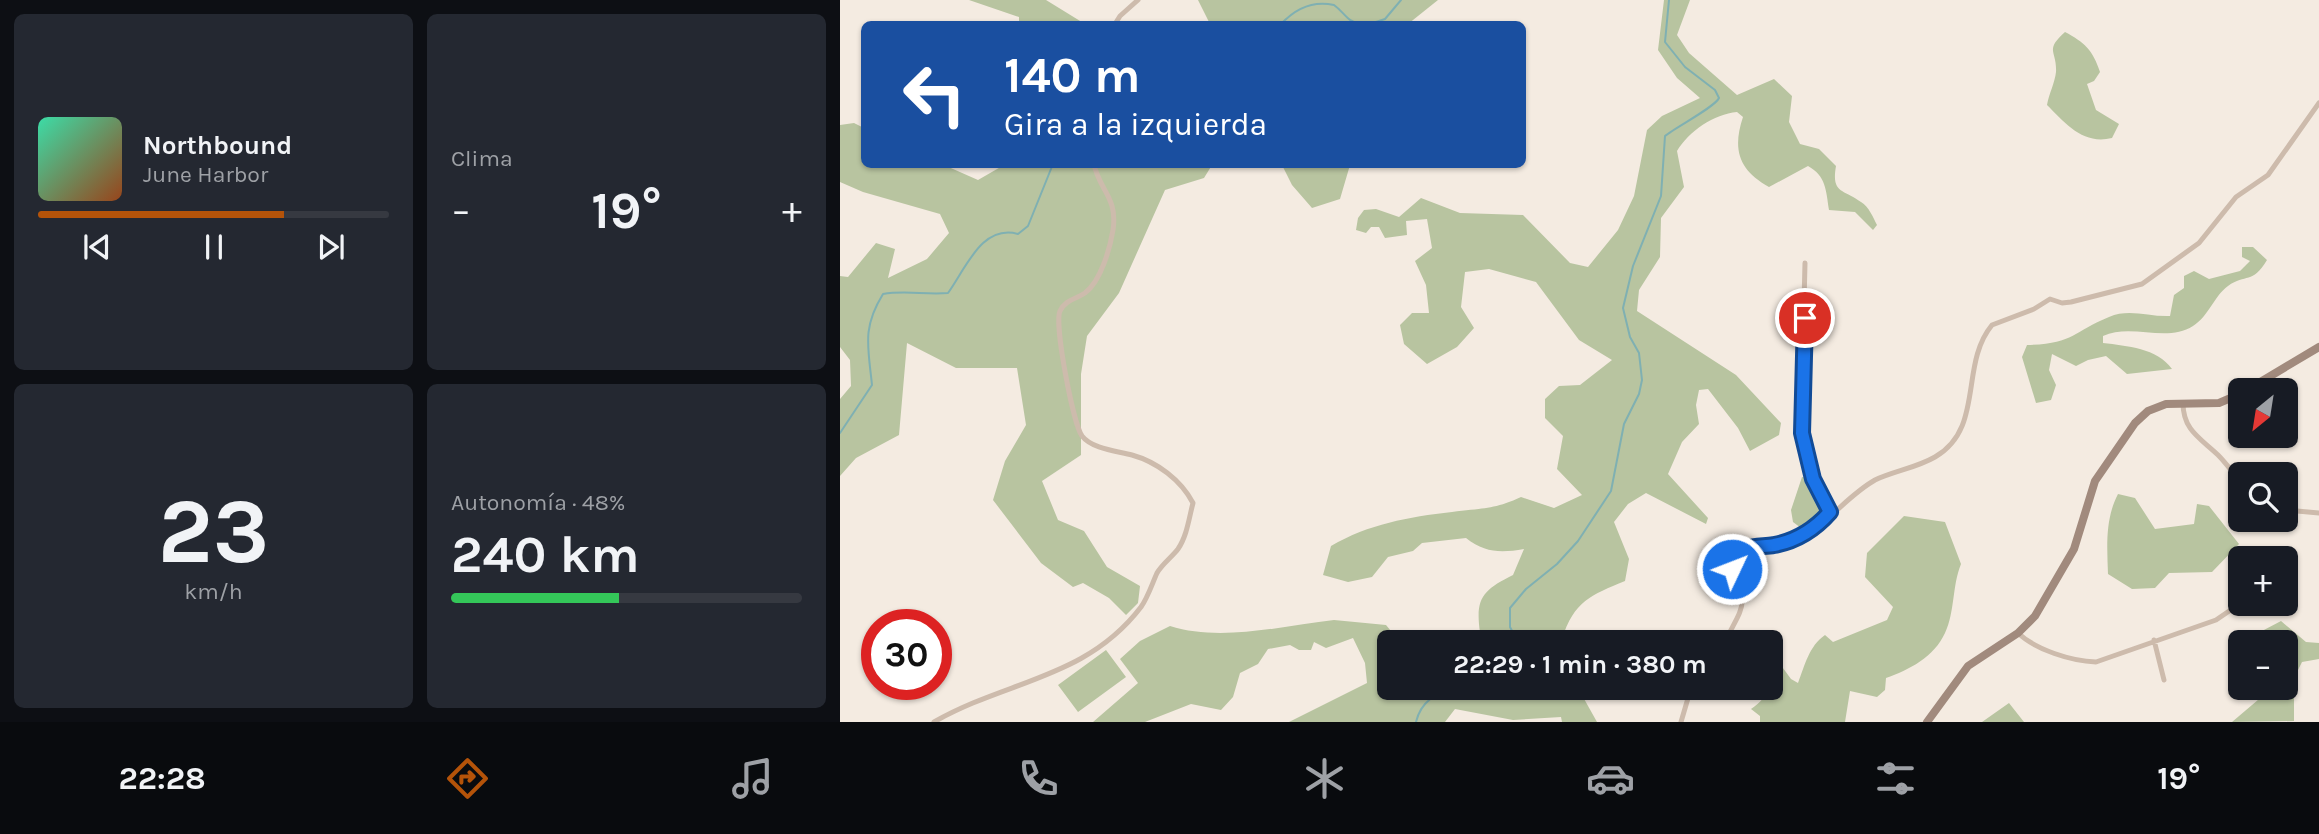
<!DOCTYPE html>
<html lang="es">
<meta charset="utf-8">
<style>
body{margin:0;font-family:Karla,sans-serif;background:#242831;color:#f1f3f6;height:100vh;display:flex;flex-direction:column;font-size:26px;white-space:nowrap}
*{box-sizing:border-box;margin:0}
p{font-size:23px;color:#9ea1a6}
.icon{flex:none;width:38px;height:38px;fill:none;stroke:currentColor;stroke-width:2;stroke-linecap:round;stroke-linejoin:round}
.map{position:relative;flex:1;overflow:hidden}
.drawer{display:flex;flex-direction:column;gap:14px;padding:14px;background:#0d0f14;width:840px}
.drawer>*{flex:none}
.top-card{position:absolute;left:21px;top:21px;width:665px;height:147px;border-radius:10px;box-shadow:0 2px 5px #0004;background:#1a4fa0;color:#fff;overflow:hidden}
.needle{width:46px;rotate:210deg}
.controls{position:absolute;left:1388px;top:378px;display:grid;gap:14px}
.controls a{display:grid;place-items:center;width:70px;height:70px;border-radius:10px;background:#171b24;box-shadow:0 2px 5px #0004;font-size:35px}
.speed{position:absolute;left:21px;top:609px;display:flex;gap:14px;font-size:35px;font-weight:700;text-align:center}
.speed>*{display:grid;place-content:center;width:91px;height:91px;border-radius:50%;background:#171b24;box-shadow:0 2px 5px #0004;line-height:1}
.speed .limit{border:10px solid #d22;background:#fff;color:#111}
.pin{position:absolute;display:grid;place-items:center;width:60px;height:60px;color:#fff;margin:-30px;border:4px solid #fff;border-radius:50%;box-shadow:0 2px 7px #0007}
.me{position:absolute;width:77px;margin:-38px;rotate:47deg;stroke-linejoin:round;filter:drop-shadow(0 0 5px #0008)}
.turn{display:flex;align-items:center;gap:24px;height:147px;padding:0 28px;font-size:32px}
.turn .icon{width:91px;height:91px;stroke-width:2.5}
.turn b{display:block;font-size:49px;line-height:60px}
.big{font-size:52px;font-weight:700;line-height:1.1}
.drawer .card{flex:1;display:flex;flex-direction:column;justify-content:center;gap:10px;min-width:0;padding:0 24px;border-radius:10px;background:#242831}
.drawer .dial{align-items:center;gap:0}
.dial b{font-size:91px;line-height:1}
.song{display:flex;align-items:center;gap:21px}
.cover{width:84px;height:84px;border-radius:10px;background:linear-gradient(135deg,hsl(160 70% 55%),hsl(20 70% 35%))}
.played{height:7px;border-radius:4px;background:linear-gradient(90deg,#b45309 70%,#363941 70%)}
.keys{display:flex;justify-content:space-around;direction:ltr}
.heat{display:flex;justify-content:space-between;align-items:center;font-size:38px;direction:ltr}
.charge{height:10px;border-radius:5px;background:linear-gradient(90deg,#34c759 48%,#363941 0)}
.drawer .tiles{flex:1;display:grid;gap:14px;grid-template-columns:repeat(2,1fr)}
.trip{position:absolute;left:537px;top:630px;width:406px;height:70px;border-radius:10px;background:#171b24;box-shadow:0 2px 5px #0004;font-weight:700;line-height:70px;text-align:center}
.dock{display:flex;height:112px;justify-content:space-around;align-items:center;background:#090b0e;color:#9ea1a6}
.dock .icon{width:49px;height:49px}
.dock .on{color:#b45309}
.dock b{font-size:32px;color:#f1f3f6}
main{display:flex;flex:1;min-height:0}
.map>svg:first-child{display:block}
.green{fill:#b8c4a0}
.lines{fill:none;stroke-linecap:round;stroke-linejoin:round}
.stream{stroke:#7fb0b2;stroke-width:2}
.street{stroke:#cdbbac;stroke-width:5}
.secondary{stroke:#a18a7d;stroke-width:8}
.route-casing{stroke:#114b97;stroke-width:18}
.route{stroke:#1a73e8;stroke-width:12}
</style>
<main>
<section class="drawer">
<div class="tiles">
<div class="card">
<div class="song"><i class="cover"></i><div><b>Northbound</b><p>June Harbor</p></div></div>
<div class="played"></div>
<div class="keys"><svg class="icon" aria-label="previous" viewBox="0 0 24 24"><path d="M18 5L8 12l10 7zM5 5v14"/></svg><svg class="icon" aria-label="pause" viewBox="0 0 24 24"><path d="M8 5v14M16 5v14"/></svg><svg class="icon" aria-label="next" viewBox="0 0 24 24"><path d="M6 5l10 7-10 7zM19 5v14"/></svg></div>
</div>
<div class="card"><p>Clima</p>
<div class="heat"><a>−</a><b class="big">19°</b><a>+</a></div>
</div>
<div class="card dial"><b>23</b><p>km/h</p></div>
<div class="card"><p>Autonomía · 48%</p><b class="big">240 km</b><div class="charge"></div></div>
</div>
</section>
<div class="map">
<svg width="1479" height="722" viewBox="0 0 1479 722">
<rect width="100%" height="100%" fill="#f4ebe1"/>
<path class="green" d="M 129,0 L 206,0 L 245,24 L 179,24 L 179,17 Z
M 358,0 L 598,0 L 568,24 L 370,24 Z
M 824,0 L 850,0 L 837,35 L 849,53 L 897,95 L 934,79 L 952,96 L 949,122 L 960,144 L 979,149 L 996,166 C 991,194 1004,189 1021,202 C 1029,207 1033,217 1037,225 L 1033,230 L 1015,212 L 989,210 C 986,190 986,176 968,166 L 929,187 C 899,170 892,150 903,117 L 897,112 C 874,114 849,131 837,151 L 844,187 L 821,218 L 820,257 L 799,290 L 797,311 L 896,375 L 941,423 L 939,435 L 910,451 L 898,428 L 868,389 L 859,390 L 856,405 L 859,424 L 842,442 L 828,474 L 868,518 L 866,524 L 806,493 L 788,504 L 774,522 L 789,559 L 785,581 C 751,595 734,601 722,639 L 725,642 L 658,642 L 640,632 C 635,598 643,590 673,575 L 684,549 C 661,553 645,553 626,538 L 582,543 L 573,551 L 548,557 L 532,577 L 508,582 L 483,575 L 491,546 C 529,524 568,517 612,512 C 641,508 653,510 681,497 L 714,508 L 742,495 L 717,469 L 723,436 L 705,418 L 705,399 L 719,386 L 740,385 L 772,360 L 739,340 L 696,282 L 649,269 L 625,272 L 621,307 L 634,328 L 617,347 L 587,364 L 564,344 L 560,325 L 572,313 L 589,313 L 586,285 L 575,261 L 592,248 L 587,219 L 566,221 L 567,235 L 545,238 L 539,227 L 531,227 L 526,233 L 516,230 L 518,218 L 524,210 L 536,209 L 559,217 L 581,198 L 620,213 L 683,215 L 730,263 L 748,267 L 778,230 L 794,196 L 807,130 L 822,116 L 860,98 L 837,78 L 818,50 Z
M 1225,32 C 1244,42 1253,50 1260,72 L 1254,81 L 1247,84 L 1256,110 L 1279,124 L 1272,138 C 1243,145 1226,124 1207,105 C 1209,94 1215,82 1216,72 C 1217,50 1204,51 1225,32 Z
M 14,123 L 24,128 L 24,164 L 104,165 L 138,180 L 164,165 L 372,165 L 364,178 L 325,190 L 279,293 L 247,336 L 241,374 L 241,455 L 202,481 L 218,520 L 244,531 L 267,567 L 300,586 L 298,603 L 286,615 L 269,598 L 243,583 L 233,587 L 201,563 L 153,500 L 165,461 L 186,425 L 177,368 L 116,368 L 67,343 L 59,435 L 16,458 L 0,476 L 0,399 L 11,386 L 10,360 L 0,347 L 0,276 L 8,277 L 36,243 L 55,249 L 48,278 L 87,259 L 109,233 L 100,214 L 23,192 L 0,182 L 0,125 Z
M 442,165 L 510,165 L 500,199 L 472,208 L 452,185 Z
M 1402,247 L 1413,247 L 1427,260 C 1412,285 1406,273 1388,286 C 1374,296 1369,316 1353,326 C 1327,343 1291,323 1263,336 L 1263,343 C 1287,346 1317,348 1332,369 L 1287,374 L 1266,356 L 1248,360 L 1236,366 L 1212,354 L 1209,370 L 1216,385 L 1211,400 L 1196,403 L 1182,357 L 1187,345 C 1234,344 1232,332 1269,317 C 1289,308 1309,317 1330,316 L 1334,295 L 1344,288 L 1344,276 L 1354,271 L 1369,279 L 1400,271 L 1410,261 L 1402,257 Z
M 962,477 L 970,478 L 986,511 L 977,520 L 961,528 L 953,522 L 951,510 Z
M 1278,494 L 1295,498 L 1315,529 L 1354,524 L 1357,504 L 1369,506 L 1399,544 L 1372,572 L 1329,573 L 1315,588 L 1292,589 L 1268,574 C 1267,546 1265,519 1278,494 Z
M 1064,516 L 1105,522 L 1121,564 C 1112,586 1115,612 1105,633 C 1094,657 1069,670 1046,678 L 1045,690 L 1037,697 L 1010,691 L 1005,722 L 920,722 L 920,716 L 911,709 C 931,695 931,685 931,662 L 940,664 L 951,679 L 958,683 C 965,665 969,646 985,635 L 993,642 L 1047,620 L 1053,607 L 1025,577 L 1027,553 Z
M 494,620 L 546,625 L 560,642 L 550,642 L 550,688 L 738,688 L 757,722 L 722,722 L 721,717 L 673,720 L 615,709 L 605,722 L 449,722 L 527,683 L 525,663 L 513,638 L 486,648 L 474,642 L 471,650 L 459,650 L 450,645 L 428,649 L 418,664 L 400,673 L 393,697 L 381,710 L 351,704 L 305,722 L 253,722 L 298,683 L 280,659 L 300,641 L 330,626 C 380,642 443,626 494,620 Z
M 1441,621 L 1466,642 L 1479,643 L 1479,659 L 1462,662 L 1456,674 L 1454,691 L 1454,721 L 1392,722 L 1432,688 L 1446,688 L 1446,642 L 1422,642 L 1422,631 Z
M 266,650 L 286,677 L 238,712 L 218,685 Z
M 1169,703 L 1184,722 L 1141,722 L 1142,722 Z"/>
<g class="lines">
<path class="stream" d="M 441,24 C 455,9 472,0 494,5 C 505,13 507,22 521,24
M 530,24 L 545,19 L 561,0
M 0,433 L 32,385 C 28,346 22,328 43,294 C 66,290 85,295 108,293 C 126,268 142,224 178,234 L 188,226 L 213,164
M 678,642 L 670,627 L 670,608 L 686,589 L 717,564 L 738,541 L 771,491 L 784,424 L 799,394 L 802,380 L 799,353 L 790,337 L 783,308 L 793,266 L 821,196 L 825,136 C 836,127 875,107 879,98 L 875,90 L 845,67 L 825,42 L 829,0
M 576,722 C 581,701 598,691 619,688"/>
<path class="street" d="M 275,24 L 280,16 L 298,0
M 965,263 L 961,423 L 973,479 L 990,512
M 1343,403 C 1343,430 1360,438 1378,455 C 1386,463 1393,473 1400,481
M 1446,510 L 1479,513
M 1178,633 C 1196,650 1231,661 1256,662 L 1376,620 L 1398,605 L 1417,604
M 1314,640 L 1324,680
M 886,642 C 889,629 903,614 902,600 C 901,591 893,583 891,574 C 892,565 896,556 903,551 C 910,545 945,543 959,537 C 987,525 1008,495 1035,480 C 1054,471 1076,468 1095,457 C 1145,428 1119,365 1152,325 L 1194,309 L 1210,299 L 1222,303 L 1231,302 L 1302,284 L 1359,243 L 1396,197 L 1428,175 L 1479,103
M 94,722 C 167,680 246,679 301,607 C 308,597 312,584 317,573 C 322,564 332,557 338,549 C 347,536 349,518 353,503 C 341,480 317,462 292,455 C 277,451 252,449 242,436 C 233,423 214,324 220,311 C 225,300 236,299 245,293 C 261,281 270,248 273,230 C 278,197 259,190 254,164
M 841,722 L 851,688"/>
<path class="secondary" d="M 1407,390 L 1479,347
M 1087,722 L 1128,666 L 1178,633 L 1195,616 L 1234,549 L 1255,481 L 1295,423 L 1308,411 L 1326,404 L 1379,403 L 1400,394"/>
</g>
<g class="lines">
<g class="route-casing">
<path id="route" d="M 892,569 L 906,549 C 916,545 925,547 934,545 C 956,541 975,529 990,512 L 973,479 L 962,433 L 965,318"/>
</g>
<use href="#route" class="route"/>
</g>
</svg>
<div class="controls">
<a><svg class="needle" viewBox="-14 -14 28 28"><path d="M0-13l5 13h-10z" fill="#e53935"/><path d="M0 13l5-13h-10z" fill="#9ea1a6"/></svg></a>
<a><svg class="icon" aria-label="search" viewBox="0 0 24 24"><circle cx="10" cy="10" r="6"/><path d="M15 15l6 6"/></svg></a>
<a>+</a>
<a>−</a>
</div>
<div class="speed"><div class="limit">30</div></div>
<div class="pin" style="left:965px;top:318px;background:#d93025"><svg class="icon" aria-label="arrive" viewBox="0 0 24 24"><path d="M6 21V4h12l-3 4 3 4H6"/></svg></div>
<svg class="me" style="left:892px;top:569px" viewBox="-20 -20 40 40"><circle r="17" fill="#1a73e8" stroke="#fff" stroke-width="3"/><path d="M0-11L8 9 0 5-8 9z" fill="#fff"/></svg>
<div class="trip">22:29 · 1 min · 380 m</div>
<div class="top-card">
<div class="turn"><svg class="icon" aria-label="left" viewBox="0 0 24 24"><path d="M17 20v-9H6M10 6l-5 5 5 5"/></svg><div><b>140 m</b>Gira a la izquierda</div></div>
</div>
</div>
</main>
<nav class="dock">
<b>22:28</b>
<svg class="icon on" aria-label="directions" viewBox="0 0 24 24"><path d="M12 3l9 9-9 9-9-9zM9 14v-3h6M13 9l2 2-2 2"/></svg>
<svg class="icon" aria-label="music" viewBox="0 0 24 24"><path d="M9 18V5l10-2v13"/><circle cx="6" cy="18" r="3"/><circle cx="16" cy="16" r="3"/></svg>
<svg class="icon" aria-label="phone" viewBox="0 0 24 24"><path d="M5 4h4l2 5-3 2q2 4 5 5l2-3 5 2v4C11 20 4 13 5 4z"/></svg>
<svg class="icon" aria-label="climate" viewBox="0 0 24 24"><path d="M12 3v18M4 7l16 10M4 17L20 7"/></svg>
<svg class="icon" aria-label="car" viewBox="0 0 24 24"><path d="M5 17H2v-5l4-1 3-4h7l3 4 3 1v5h-3M9 17h6M6 11h13"/><circle cx="7" cy="17" r="2"/><circle cx="17" cy="17" r="2"/></svg>
<svg class="icon" aria-label="filters" viewBox="0 0 24 24"><path d="M4 7h16M4 17h16"/><circle cx="9" cy="7" r="2"/><circle cx="15" cy="17" r="2"/></svg>
<b>19°</b>
</nav>
